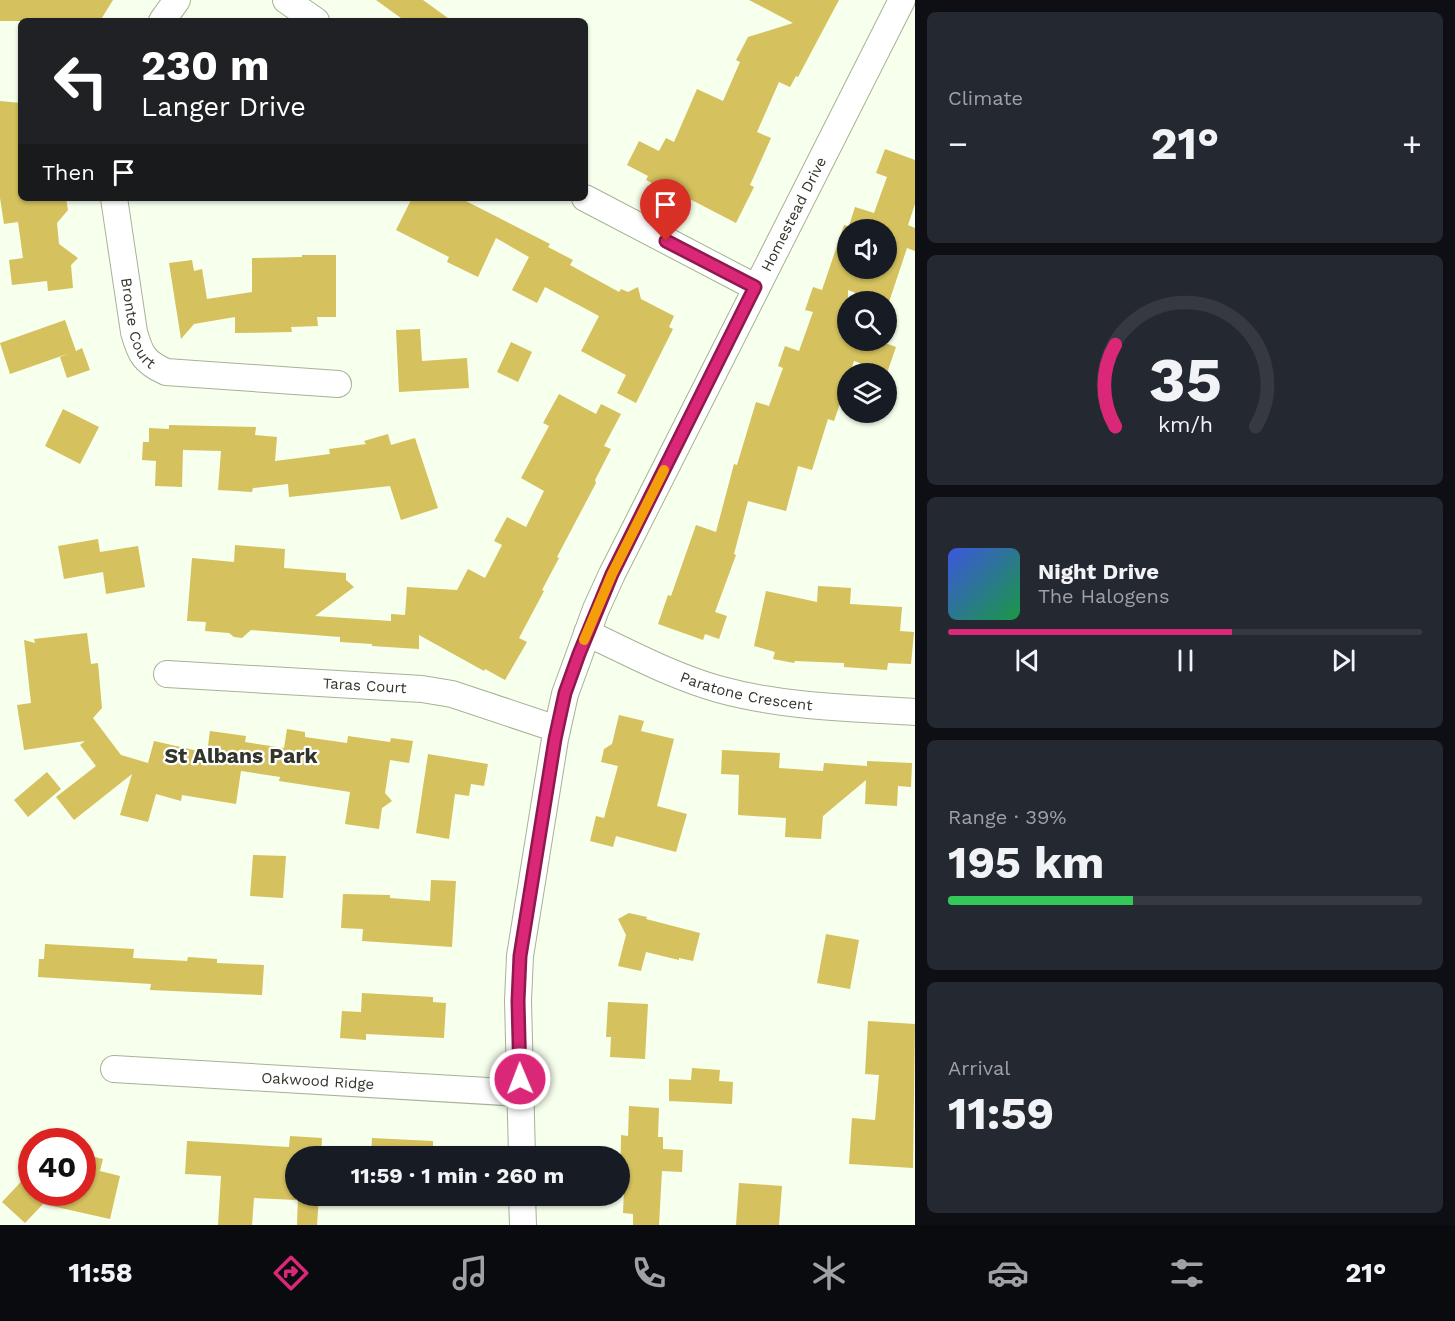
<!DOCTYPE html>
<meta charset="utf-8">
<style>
body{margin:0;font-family:"Work Sans",sans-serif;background:#242831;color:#f1f3f6;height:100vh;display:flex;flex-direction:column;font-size:22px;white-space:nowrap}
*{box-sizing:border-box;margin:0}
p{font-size:20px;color:#9ea1a6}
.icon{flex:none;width:33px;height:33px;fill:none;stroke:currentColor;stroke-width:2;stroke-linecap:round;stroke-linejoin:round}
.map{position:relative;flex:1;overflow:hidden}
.panel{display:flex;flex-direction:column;gap:12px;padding:12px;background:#0d0f14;width:540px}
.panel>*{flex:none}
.hud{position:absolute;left:18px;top:18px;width:570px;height:183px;border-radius:9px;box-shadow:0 2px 4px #0004;background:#202124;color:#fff;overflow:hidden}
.fabs{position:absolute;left:837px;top:219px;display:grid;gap:12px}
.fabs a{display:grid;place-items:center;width:60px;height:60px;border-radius:50%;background:#171b24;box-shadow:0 2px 4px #0004;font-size:30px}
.speed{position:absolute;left:18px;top:1128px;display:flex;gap:12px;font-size:30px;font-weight:700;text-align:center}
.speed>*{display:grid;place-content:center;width:78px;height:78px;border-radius:50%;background:#171b24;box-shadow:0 2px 4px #0004;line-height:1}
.speed .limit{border:9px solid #d22;background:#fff;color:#111}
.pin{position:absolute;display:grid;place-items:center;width:51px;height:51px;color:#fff;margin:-62px -26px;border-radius:50% 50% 50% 0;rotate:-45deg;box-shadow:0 0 6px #0007}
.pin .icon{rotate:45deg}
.me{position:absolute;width:66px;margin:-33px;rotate:359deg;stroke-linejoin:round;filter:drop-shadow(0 0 4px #0008)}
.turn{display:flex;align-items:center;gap:21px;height:126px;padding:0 24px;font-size:27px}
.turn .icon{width:78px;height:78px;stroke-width:2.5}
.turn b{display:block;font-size:42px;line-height:51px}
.then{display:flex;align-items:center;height:57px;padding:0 24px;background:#0003;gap:12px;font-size:22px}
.big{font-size:45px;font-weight:700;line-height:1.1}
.panel .card{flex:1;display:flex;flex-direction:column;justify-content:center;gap:9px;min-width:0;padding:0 21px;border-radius:9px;background:#242831}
.panel .dial{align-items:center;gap:0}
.dial svg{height:156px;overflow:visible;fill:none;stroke:#363941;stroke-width:7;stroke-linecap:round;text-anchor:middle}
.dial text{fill:#f1f3f6;stroke:none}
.song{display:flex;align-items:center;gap:18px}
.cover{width:72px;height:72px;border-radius:9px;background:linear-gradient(135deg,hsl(230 70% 55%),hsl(140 70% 35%))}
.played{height:6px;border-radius:3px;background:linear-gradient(90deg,#db2777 60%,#363941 60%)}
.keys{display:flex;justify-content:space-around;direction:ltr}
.heat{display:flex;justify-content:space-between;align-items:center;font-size:33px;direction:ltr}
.charge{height:9px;border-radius:4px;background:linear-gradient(90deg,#34c759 39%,#363941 0)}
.trip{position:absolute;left:285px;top:1146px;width:345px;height:60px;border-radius:30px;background:#171b24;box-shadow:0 2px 4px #0004;font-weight:700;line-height:60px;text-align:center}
.dock{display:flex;height:96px;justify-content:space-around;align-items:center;background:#090b0e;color:#9ea1a6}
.dock .icon{width:42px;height:42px}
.dock .active{color:#db2777}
.dock b{font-size:27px;color:#f1f3f6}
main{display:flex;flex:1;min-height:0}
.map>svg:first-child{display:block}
.building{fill:#d5c15e;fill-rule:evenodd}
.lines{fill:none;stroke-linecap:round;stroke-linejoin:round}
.minor-casing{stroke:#a6b296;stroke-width:28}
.minor{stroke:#fff;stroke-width:26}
.route-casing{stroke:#8e194d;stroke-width:15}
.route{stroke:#db2777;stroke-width:10}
.slow{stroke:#f59e0b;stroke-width:10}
.labels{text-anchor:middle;stroke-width:4.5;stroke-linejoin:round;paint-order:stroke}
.street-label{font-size:15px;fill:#31352a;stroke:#fff}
.district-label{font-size:21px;font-weight:bold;fill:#31352a;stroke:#fff}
</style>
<main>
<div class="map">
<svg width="915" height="1225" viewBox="0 0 915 1225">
<rect width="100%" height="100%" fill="#f7ffed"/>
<path class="building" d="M 0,0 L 113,0 L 100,21 L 0,21 Z
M 376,0 L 423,0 L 452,21 L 405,21 Z
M 749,0 L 839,0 L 798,77 L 796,76 L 790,87 L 779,82 L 757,132 L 771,138 L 750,185 L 754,187 L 736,223 L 682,195 L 681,198 L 646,180 L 648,176 L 627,165 L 639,141 L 659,151 L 666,138 L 674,142 L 697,89 L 723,101 L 740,62 L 736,60 L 748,37 L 793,23 Z
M 0,101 L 21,103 L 21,198 L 66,198 L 68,210 L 57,223 L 59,244 L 78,258 L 71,265 L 73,288 L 48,291 L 47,281 L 12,285 L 9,260 L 23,258 L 18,222 L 4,224 L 0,198 Z
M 885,149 L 915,160 L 915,204 L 908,225 L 915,228 L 915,251 L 907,248 L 888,305 L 886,302 L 879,302 L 848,290 L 848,340 L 877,340 L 896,347 L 887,373 L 854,361 L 850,374 L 848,374 L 848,380 L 834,421 L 828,419 L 812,470 L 798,466 L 786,511 L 748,501 L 734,554 L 736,555 L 715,612 L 727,616 L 719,639 L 705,634 L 703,640 L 658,624 L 668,595 L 671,596 L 696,525 L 716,532 L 734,464 L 737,465 L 756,402 L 769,406 L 783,368 L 778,366 L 785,346 L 799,351 L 813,312 L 805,310 L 813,287 L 822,290 L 844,225 L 848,226 L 848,229 L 855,207 L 874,213 L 887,177 L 876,173 ZM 848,230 L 886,230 L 886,268 L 848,268 Z
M 412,198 L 460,198 L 550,244 L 548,247 L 573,260 L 570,265 L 619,292 L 621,289 L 628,292 L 638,287 L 641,299 L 674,316 L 669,327 L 673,329 L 636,403 L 617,393 L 626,375 L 581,351 L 599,316 L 545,287 L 537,303 L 512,290 L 529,257 L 496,238 L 478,277 L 447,262 L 449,257 L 396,230 Z
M 302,255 L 336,255 L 336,317 L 317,317 L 318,326 L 291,327 L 292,332 L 235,333 L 235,317 L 194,324 L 181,339 L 169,263 L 192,260 L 194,271 L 202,269 L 207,299 L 252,292 L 252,258 L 302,257 Z
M 65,320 L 76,351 L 82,348 L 90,370 L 67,378 L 60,357 L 70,353 L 10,374 L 0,343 Z
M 420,329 L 422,361 L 467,358 L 469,388 L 399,392 L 396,330 Z
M 511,342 L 532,352 L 518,382 L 497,372 Z
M 559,394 L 596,414 L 601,404 L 621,414 L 604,446 L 611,449 L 595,480 L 596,483 L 557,557 L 559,558 L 542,590 L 544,591 L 519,638 L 527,642 L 505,680 L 485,669 L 484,671 L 419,635 L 419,649 L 372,646 L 372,644 L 340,642 L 340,637 L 251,630 L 242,638 L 234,637 L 229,633 L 205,631 L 206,622 L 187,621 L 192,558 L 234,562 L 235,545 L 285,549 L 284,568 L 346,573 L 346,580 L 354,587 L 315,616 L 391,621 L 391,614 L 405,615 L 407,587 L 457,590 L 468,569 L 485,578 L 502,545 L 494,541 L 507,517 L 526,527 L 544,491 L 521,478 L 549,426 L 543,423 Z
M 63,409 L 99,427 L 80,464 L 45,446 Z
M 169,425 L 256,427 L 255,435 L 277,437 L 275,461 L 330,454 L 329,449 L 366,444 L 364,441 L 388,434 L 391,445 L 415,438 L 438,508 L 401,520 L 390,486 L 289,497 L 288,484 L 253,488 L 252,492 L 218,490 L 221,451 L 183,450 L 182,487 L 155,486 L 156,461 L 142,460 L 143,442 L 149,442 L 149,428 L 169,429 Z
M 98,539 L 100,552 L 138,546 L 145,587 L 106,594 L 103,572 L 64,579 L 58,546 Z
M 818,586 L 851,588 L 850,604 L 902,607 L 900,631 L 914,632 L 911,664 L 888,663 L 887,670 L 844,667 L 844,663 L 795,661 L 794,663 L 773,659 L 775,652 L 754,646 L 766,591 L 817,602 Z
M 87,633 L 91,664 L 98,663 L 102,708 L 93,718 L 121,755 L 148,763 L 154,741 L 207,753 L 210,731 L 246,736 L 245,742 L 284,748 L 287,729 L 305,732 L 305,737 L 347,743 L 348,736 L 390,742 L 391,738 L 413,741 L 409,763 L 390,760 L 385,793 L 392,801 L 382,808 L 379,829 L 345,824 L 350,792 L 279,781 L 280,777 L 241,771 L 236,804 L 182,795 L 181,801 L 156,794 L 148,822 L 120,815 L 132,774 L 74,820 L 56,797 L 96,766 L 80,745 L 85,741 L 24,750 L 17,705 L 31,703 L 24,640 L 35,643 L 34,639 Z
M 619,715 L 644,721 L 641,731 L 674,739 L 657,806 L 687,814 L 676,852 L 616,836 L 613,847 L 590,841 L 596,816 L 604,818 L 618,766 L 601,762 L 604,749 L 612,744 Z
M 722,750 L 780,753 L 779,768 L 823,771 L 824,763 L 867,766 L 867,761 L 912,763 L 911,787 L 898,786 L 897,806 L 865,804 L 866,780 L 823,816 L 821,839 L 785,837 L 786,818 L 738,815 L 739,775 L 721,774 Z
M 428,754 L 488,764 L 484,786 L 471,784 L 469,796 L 455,794 L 449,839 L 416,833 Z
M 47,772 L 61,789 L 28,817 L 14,800 Z
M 253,855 L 286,856 L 283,898 L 250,896 Z
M 431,880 L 456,881 L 452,947 L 362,941 L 363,929 L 341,928 L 343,894 L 390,895 L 390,898 L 430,901 Z
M 629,913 L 647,917 L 646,919 L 700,933 L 693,961 L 679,958 L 679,960 L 646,952 L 641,971 L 618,966 L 626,935 L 618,919 Z
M 826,934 L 859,940 L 850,989 L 817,983 Z
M 45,944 L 134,949 L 133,958 L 187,961 L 188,957 L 217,959 L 217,963 L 264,965 L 262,995 L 150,990 L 151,984 L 38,977 L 39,959 L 44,959 Z
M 362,993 L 433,997 L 433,1002 L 446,1003 L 444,1038 L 366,1034 L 366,1040 L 340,1038 L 342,1011 L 361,1012 Z
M 608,1002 L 648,1004 L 645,1059 L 610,1057 L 611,1037 L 606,1037 Z
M 868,1021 L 915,1024 L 913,1168 L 849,1164 L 852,1118 L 875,1120 L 879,1075 L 865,1074 Z
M 692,1068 L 720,1070 L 719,1081 L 733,1082 L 732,1104 L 669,1101 L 669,1079 L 691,1080 Z
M 629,1106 L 659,1108 L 658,1137 L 663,1137 L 663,1149 L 683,1150 L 682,1172 L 662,1171 L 659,1225 L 633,1225 L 633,1214 L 623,1213 L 624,1190 L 620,1190 L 621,1135 L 628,1136 Z
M 290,1136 L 322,1138 L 321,1156 L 296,1156 L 296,1200 L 254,1198 L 252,1225 L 218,1225 L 221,1176 L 185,1174 L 187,1141 L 289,1147 Z
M 372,1138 L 433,1141 L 433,1156 L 371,1156 Z
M 82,1154 L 103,1159 L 100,1171 L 120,1176 L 110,1219 L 43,1204 L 25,1223 L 2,1202 L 32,1170 L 32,1192 L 82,1192 Z
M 739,1183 L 782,1186 L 779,1225 L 736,1225 Z
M 298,1196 L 319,1196 L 317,1225 L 297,1225 Z"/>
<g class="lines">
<g class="minor-casing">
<g id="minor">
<path d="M 286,0 L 316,21"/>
<path d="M 162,21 L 177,0"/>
<path id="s1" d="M 114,198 L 134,332 C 140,354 144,362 166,372 L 338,384"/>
<path d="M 585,198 L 755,287"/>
<path id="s2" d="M 587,633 C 630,653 672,676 718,689 C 783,707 849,708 915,712"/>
<path id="s3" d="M 167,674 L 422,689 L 452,694 L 557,729"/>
<path id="s4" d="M 114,1069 L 521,1093"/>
<path id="s5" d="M 522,1156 L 518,1001 L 520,956 L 555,739 L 565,694 L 596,609 L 612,574 L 902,0"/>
<path d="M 522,1196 L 523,1225"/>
</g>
</g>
<use href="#minor" class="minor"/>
</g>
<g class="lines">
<g class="route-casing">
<path id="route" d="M 520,1079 L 518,1001 L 520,956 L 555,739 L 565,693 L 579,654 L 612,574 L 755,287 L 666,241"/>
</g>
<use href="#route" class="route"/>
<path class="slow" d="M 584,640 L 612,574 L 664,470"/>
</g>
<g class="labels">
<g class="street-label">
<text dy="5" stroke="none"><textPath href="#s5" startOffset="998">Homestead Drive</textPath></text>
<text dy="5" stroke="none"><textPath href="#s1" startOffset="128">Bronte Court</textPath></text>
<text dy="5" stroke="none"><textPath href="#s3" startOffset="198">Taras Court</textPath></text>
<text dy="5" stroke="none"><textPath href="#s2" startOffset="171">Paratone Crescent</textPath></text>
<text dy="5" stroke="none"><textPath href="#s4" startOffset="204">Oakwood Ridge</textPath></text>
</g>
<g class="district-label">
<text x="241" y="763">St Albans Park</text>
</g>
</g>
</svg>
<div class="fabs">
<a><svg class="icon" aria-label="sound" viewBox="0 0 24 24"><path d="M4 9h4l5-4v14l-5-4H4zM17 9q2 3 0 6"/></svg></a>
<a><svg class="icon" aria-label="search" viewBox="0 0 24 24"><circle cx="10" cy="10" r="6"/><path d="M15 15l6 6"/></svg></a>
<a><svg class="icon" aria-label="layers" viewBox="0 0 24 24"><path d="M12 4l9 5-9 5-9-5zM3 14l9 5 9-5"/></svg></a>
</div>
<div class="speed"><div class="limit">40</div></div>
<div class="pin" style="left:666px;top:241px;background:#d93025"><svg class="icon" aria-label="arrive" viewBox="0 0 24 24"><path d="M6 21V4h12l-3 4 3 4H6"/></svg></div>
<svg class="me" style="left:520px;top:1079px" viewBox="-20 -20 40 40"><circle r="17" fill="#db2777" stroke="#fff" stroke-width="3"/><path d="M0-11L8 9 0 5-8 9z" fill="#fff"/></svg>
<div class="trip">11:59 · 1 min · 260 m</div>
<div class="hud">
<div class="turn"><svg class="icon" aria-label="left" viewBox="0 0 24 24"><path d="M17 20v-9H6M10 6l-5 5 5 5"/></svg><div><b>230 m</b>Langer Drive</div></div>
<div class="then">Then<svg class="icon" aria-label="arrive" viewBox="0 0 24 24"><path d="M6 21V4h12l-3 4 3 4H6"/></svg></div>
</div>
</div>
<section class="panel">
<div class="card"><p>Climate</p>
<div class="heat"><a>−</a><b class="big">21°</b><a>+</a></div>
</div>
<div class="card dial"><svg viewBox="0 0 100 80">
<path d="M14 69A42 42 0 1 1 86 69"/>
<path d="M14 69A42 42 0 0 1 14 27" stroke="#db2777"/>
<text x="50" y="56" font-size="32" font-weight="700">35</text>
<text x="50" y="72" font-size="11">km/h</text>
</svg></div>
<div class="card">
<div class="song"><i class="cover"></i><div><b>Night Drive</b><p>The Halogens</p></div></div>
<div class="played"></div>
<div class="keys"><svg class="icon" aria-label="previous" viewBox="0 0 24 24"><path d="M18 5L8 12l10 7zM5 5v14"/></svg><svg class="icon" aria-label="pause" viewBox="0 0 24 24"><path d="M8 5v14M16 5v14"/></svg><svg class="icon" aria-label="next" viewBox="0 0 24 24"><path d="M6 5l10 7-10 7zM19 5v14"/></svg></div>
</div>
<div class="card"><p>Range · 39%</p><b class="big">195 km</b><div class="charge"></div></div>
<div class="card"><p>Arrival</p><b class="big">11:59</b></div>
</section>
</main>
<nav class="dock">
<b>11:58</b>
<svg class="icon active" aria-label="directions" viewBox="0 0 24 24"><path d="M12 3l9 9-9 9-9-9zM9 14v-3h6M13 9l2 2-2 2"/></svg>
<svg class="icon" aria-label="music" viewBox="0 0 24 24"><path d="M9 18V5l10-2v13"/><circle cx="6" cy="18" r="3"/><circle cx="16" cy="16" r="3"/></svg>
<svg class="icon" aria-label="phone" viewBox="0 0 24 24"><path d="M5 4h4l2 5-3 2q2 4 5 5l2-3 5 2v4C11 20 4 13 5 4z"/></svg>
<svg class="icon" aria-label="climate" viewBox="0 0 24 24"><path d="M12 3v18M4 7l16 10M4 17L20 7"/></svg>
<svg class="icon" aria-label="car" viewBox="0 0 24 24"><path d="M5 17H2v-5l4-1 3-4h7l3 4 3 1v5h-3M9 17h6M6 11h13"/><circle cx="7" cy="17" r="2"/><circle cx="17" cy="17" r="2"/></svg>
<svg class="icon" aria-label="filters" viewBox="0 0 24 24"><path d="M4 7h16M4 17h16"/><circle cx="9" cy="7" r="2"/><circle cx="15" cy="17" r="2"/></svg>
<b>21°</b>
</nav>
